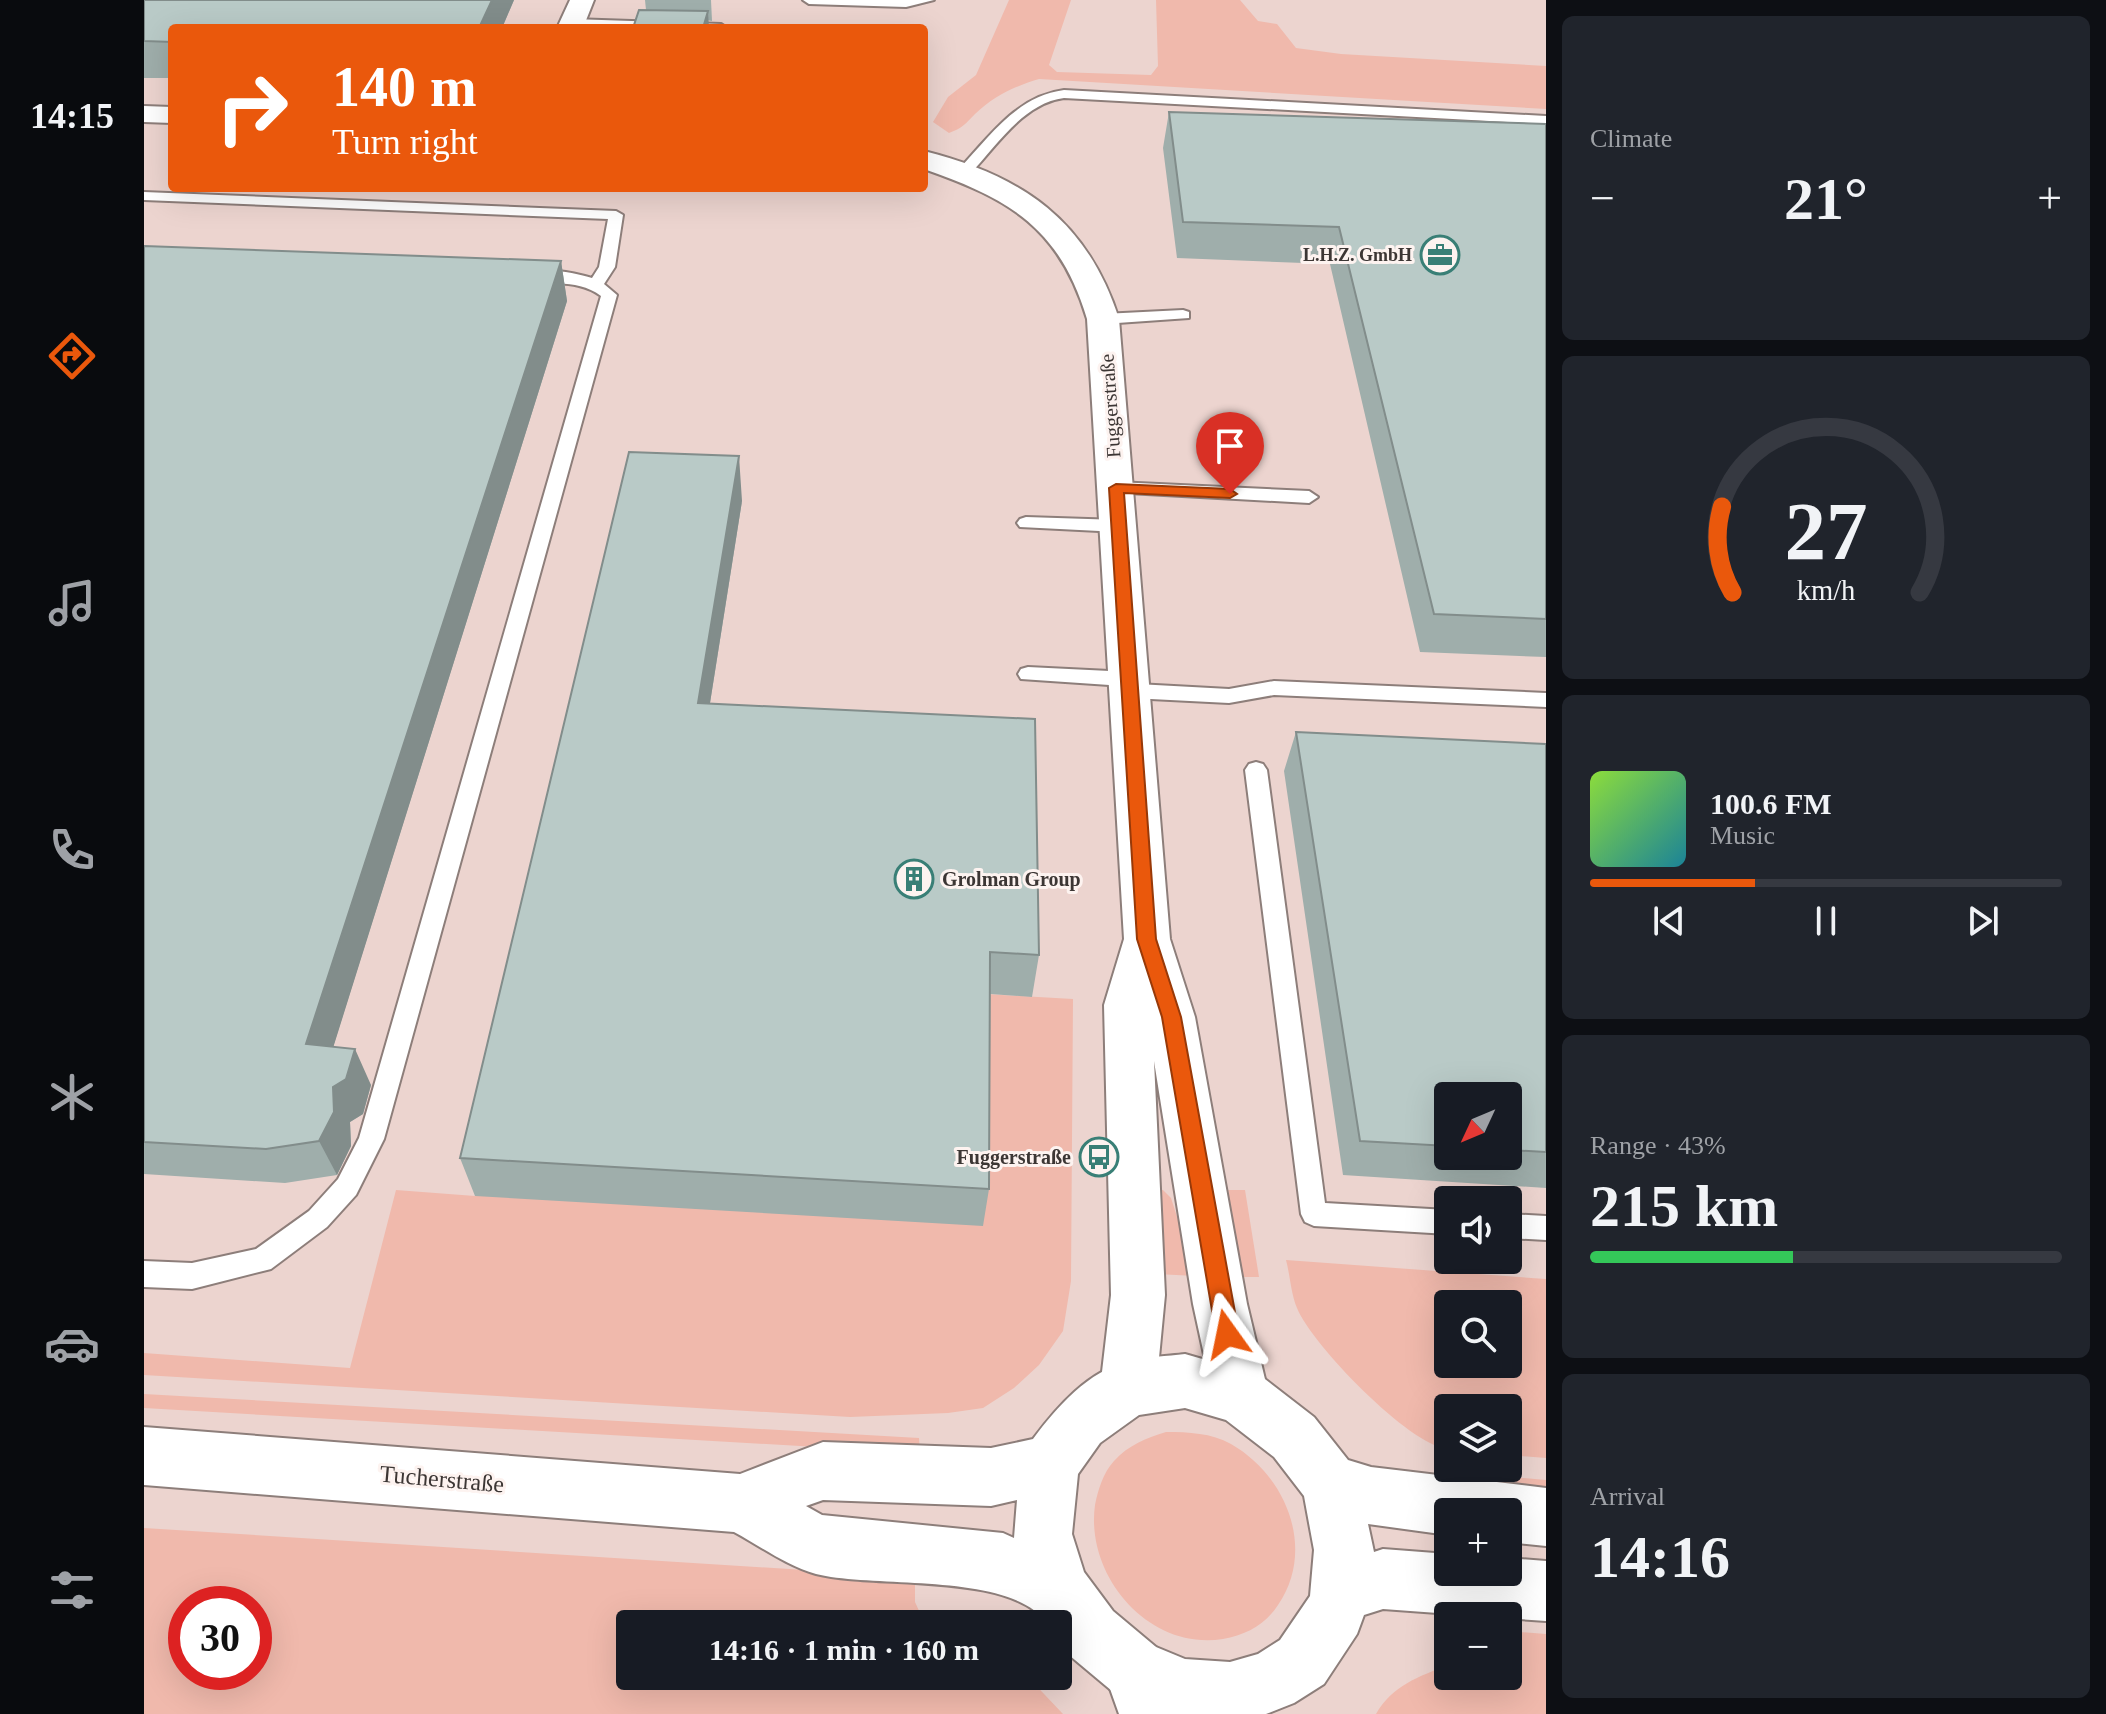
<!DOCTYPE html>
<meta charset="utf-8">
<style>
body{margin:0;font-family:Georgia,serif;background:#20242c;color:#f1f3f6;height:100vh;display:flex;flex-direction:column;font-size:30px;white-space:nowrap}
*{box-sizing:border-box;margin:0}
p{font-size:26px;color:#9ea1a6}
.icon{flex:none;width:44px;height:44px;fill:none;stroke:currentColor;stroke-width:2;stroke-linecap:round;stroke-linejoin:round}
.map{position:relative;flex:1;overflow:hidden}
.panel{display:flex;flex-direction:column;gap:16px;padding:16px;background:#0d0f14;width:560px}
.panel>*{flex:none}
.banner{position:absolute;left:24px;top:24px;width:760px;height:168px;border-radius:8px;box-shadow:0 8px 32px #0002;background:#ea580c;color:#fff;overflow:hidden}
.needle{width:52px;rotate:226deg}
.tools{position:absolute;left:1290px;top:1082px;display:grid;gap:16px}
.tools a{display:grid;place-items:center;width:88px;height:88px;border-radius:8px;background:#171b24;box-shadow:0 8px 32px #0002;font-size:40px}
.speed{position:absolute;left:24px;top:1586px;display:flex;gap:16px;font-size:40px;font-weight:700;text-align:center}
.speed>*{display:grid;place-content:center;width:104px;height:104px;border-radius:50%;background:#171b24;box-shadow:0 8px 32px #0002;line-height:1}
.speed .limit{border:12px solid #d22;background:#fff;color:#111}
.pin{position:absolute;display:grid;place-items:center;width:68px;height:68px;color:#fff;margin:-82px -34px;border-radius:50% 50% 50% 0;rotate:-45deg;box-shadow:0 0 8px #0007}
.pin .icon{rotate:45deg}
.me{position:absolute;width:88px;margin:-44px;rotate:348deg;stroke-linejoin:round;filter:drop-shadow(0 0 6px #0008)}
.turn{display:flex;align-items:center;gap:28px;height:168px;padding:0 32px;font-size:36px}
.turn .icon{width:104px;height:104px;stroke-width:2.5}
.turn b{display:block;font-size:56px;line-height:68px}
.big{font-size:60px;font-weight:800;line-height:1.1}
.panel .widget{flex:1;display:flex;flex-direction:column;justify-content:center;gap:12px;min-width:0;padding:0 28px;border-radius:12px;background:#20242c}
.panel .dial{align-items:center;gap:0}
.dial svg{height:208px;overflow:visible;fill:none;stroke:#363941;stroke-width:7;stroke-linecap:round;text-anchor:middle}
.dial text{fill:#f1f3f6;stroke:none}
.song{display:flex;align-items:center;gap:24px}
.cover{width:96px;height:96px;border-radius:12px;background:linear-gradient(135deg,hsl(90 70% 55%),hsl(190 70% 35%))}
.played{height:8px;border-radius:4px;background:linear-gradient(90deg,#ea580c 35%,#363941 35%)}
.keys{display:flex;justify-content:space-around;direction:ltr}
.heat{display:flex;justify-content:space-between;align-items:center;font-size:44px;direction:ltr}
.charge{height:12px;border-radius:6px;background:linear-gradient(90deg,#34c759 43%,#363941 0)}
.trip{position:absolute;left:472px;top:1610px;width:456px;height:80px;border-radius:8px;background:#171b24;box-shadow:0 8px 32px #0002;font-weight:800;line-height:80px;text-align:center}
main{display:flex;flex:1;min-height:0}
.tab-bar{display:flex;flex-direction:column;width:144px;justify-content:space-around;align-items:center;background:#090b0e;color:#9ea1a6}
.tab-bar .icon{width:56px;height:56px}
.tab-bar .active{color:#ea580c}
.tab-bar b{font-size:36px;color:#f1f3f6}
.map>svg:first-child{display:block}
.built{fill:#ecd4cf;fill-rule:evenodd}
.green{fill:#f0b9ac;fill-rule:evenodd}
.lines{fill:none;stroke-linecap:round;stroke-linejoin:round}
.lane-casing{stroke:#8d7e7a;stroke-width:4}
.street-casing{stroke:#8d7e7a;stroke-width:4}
.secondary-casing{stroke:#8d7e7a;stroke-width:4}
.lane{fill:#fff;fill-rule:evenodd}
.street{fill:#fff;fill-rule:evenodd}
.secondary{fill:#fff;fill-rule:evenodd}
.wall{fill:#9faeab;fill-rule:evenodd}
.shaded-wall{fill:#828d8b}
.building{fill:#b9cac7;stroke:#828d8b;stroke-width:2}
.route{fill:#ea580c;stroke:#983908;stroke-width:2}
.labels{text-anchor:middle;stroke-width:6;stroke-linejoin:round;paint-order:stroke}
.far-poi-label{font-size:18px;font-weight:bold;fill:#3c3634;stroke:#fdf3f0;text-anchor:end}
.street-label{font-size:20px;fill:#3c3634;stroke:#fdf3f0}
.poi-label{font-size:20px;font-weight:bold;fill:#3c3634;stroke:#fdf3f0;text-anchor:start}
.near-street-label{font-size:24px;fill:#3c3634;stroke:#fdf3f0}
</style>
<main>
<nav class="tab-bar">
<b>14:15</b>
<svg class="icon active" aria-label="directions" viewBox="0 0 24 24"><path d="M12 3l9 9-9 9-9-9zM9 14v-3h6M13 9l2 2-2 2"/></svg>
<svg class="icon" aria-label="music" viewBox="0 0 24 24"><path d="M9 18V5l10-2v13"/><circle cx="6" cy="18" r="3"/><circle cx="16" cy="16" r="3"/></svg>
<svg class="icon" aria-label="phone" viewBox="0 0 24 24"><path d="M5 4h4l2 5-3 2q2 4 5 5l2-3 5 2v4C11 20 4 13 5 4z"/></svg>
<svg class="icon" aria-label="climate" viewBox="0 0 24 24"><path d="M12 3v18M4 7l16 10M4 17L20 7"/></svg>
<svg class="icon" aria-label="car" viewBox="0 0 24 24"><path d="M5 17H2v-5l4-1 3-4h7l3 4 3 1v5h-3M9 17h6M6 11h13"/><circle cx="7" cy="17" r="2"/><circle cx="17" cy="17" r="2"/></svg>
<svg class="icon" aria-label="filters" viewBox="0 0 24 24"><path d="M4 7h16M4 17h16"/><circle cx="9" cy="7" r="2"/><circle cx="15" cy="17" r="2"/></svg>
</nav>
<div class="map">
<svg width="1402" height="1714" viewBox="0 0 1402 1714">
<rect width="100%" height="100%" fill="#f4e4e0"/>
<path class="built" d="M 0,0 L 1402,0 L 1402,1714 L 0,1714 ZM 28,28 L 780,28 L 780,188 L 28,188 ZM 1304,1096 L 1364,1096 L 1364,1156 L 1304,1156 ZM 1304,1200 L 1364,1200 L 1364,1260 L 1304,1260 ZM 1304,1304 L 1364,1304 L 1364,1364 L 1304,1364 ZM 1304,1408 L 1364,1408 L 1364,1468 L 1304,1468 ZM 1304,1512 L 1364,1512 L 1364,1572 L 1304,1572 ZM 42,1604 L 110,1604 L 110,1672 L 42,1672 ZM 1304,1616 L 1364,1616 L 1364,1676 L 1304,1676 ZM 486,1624 L 914,1624 L 914,1676 L 486,1676 Z"/>
<path class="green" d="M 865,0 L 927,0 L 905,65 L 913,72 L 1007,75 L 1014,66 L 1012,0 L 1096,0 L 1114,21 L 1133,24 L 1152,48 L 1197,54 L 1402,66 L 1402,109 L 895,79 C 871,86 850,96 831,114 C 822,123 819,128 805,133 L 789,122 L 804,97 L 832,75 Z
M 841,994 L 929,999 L 927,1281 L 919,1331 L 895,1365 L 870,1388 L 839,1408 L 804,1413 L 706,1417 L 0,1375 L 0,1353 L 206,1368 L 252,1190 L 331,1196 Z
M 1013,1190 L 1019,1190 L 1027,1198 L 1052,1276 L 1012,1274 Z
M 1084,1190 L 1101,1190 L 1115,1277 L 1098,1277 Z
M 1142,1260 L 1402,1279 L 1402,1458 L 1364,1455 L 1364,1408 L 1304,1408 L 1304,1449 C 1266,1446 1168,1345 1153,1308 C 1147,1294 1146,1275 1142,1260 ZM 1364,1304 L 1364,1364 L 1304,1364 L 1304,1304 Z
M 0,1394 L 775,1438 L 776,1453 L 0,1408 Z
M 1022,1432 C 1045,1432 1067,1433 1087,1444 C 1143,1476 1172,1550 1134,1605 C 1121,1625 1102,1635 1079,1639 C 1005,1651 941,1576 951,1505 C 954,1490 959,1473 970,1461 C 984,1445 1003,1438 1022,1432 Z
M 1313,1472 L 1402,1480 L 1402,1497 L 1314,1489 Z
M 0,1528 L 771,1577 L 771,1602 L 776,1613 L 802,1624 L 486,1624 L 486,1676 L 883,1676 L 919,1714 L 0,1714 ZM 42,1604 L 110,1604 L 110,1672 L 42,1672 Z
M 1375,1632 L 1402,1634 L 1402,1714 L 1232,1714 C 1249,1685 1274,1677 1304,1665 L 1304,1676 L 1364,1676 L 1364,1638 L 1366,1642 Z"/>
<g class="lines">
<g class="lane-casing">
<path id="lane" d="M 659,0 L 790,0 L 762,7 L 665,4 Z
M 428,19 L 577,24 L 583,28 L 424,26 L 422,23 Z
M 920,90 L 1402,116 L 1402,124 L 920,98 C 879,103 852,147 825,175 L 815,175 L 815,169 C 846,136 873,96 920,90 Z
M 0,192 L 472,211 L 479,215 L 471,267 L 460,284 L 473,295 L 240,1139 L 212,1195 L 183,1227 L 127,1269 L 48,1289 L 0,1287 L 0,1261 L 48,1263 L 112,1249 L 165,1211 L 194,1179 L 215,1138 L 457,296 C 431,276 397,289 381,276 C 396,265 431,273 448,278 L 455,267 L 464,219 L 0,200 Z
M 1039,310 L 1045,312 L 1045,318 L 959,324 L 951,319 L 959,314 Z
M 972,482 L 1165,491 L 1174,497 L 1165,503 L 966,492 L 963,488 L 966,484 Z
M 882,517 L 975,520 L 984,526 L 975,532 L 876,527 L 873,523 L 876,519 Z
M 884,667 L 986,672 L 996,679 L 993,684 L 1085,689 L 1130,681 L 1402,693 L 1402,707 L 1130,695 L 1085,703 L 987,698 L 980,696 L 977,691 L 980,686 L 877,679 L 874,674 L 877,669 Z
M 1112,762 L 1119,764 L 1123,770 L 1181,1203 L 1304,1210 L 1304,1234 L 1170,1226 L 1161,1222 L 1157,1214 L 1101,770 L 1105,764 Z
M 1364,1214 L 1402,1216 L 1402,1240 L 1364,1238 Z"/>
</g>
<g class="street-casing">
<path id="street" d="M 426,0 L 450,0 L 439,28 L 413,28 Z
M 0,106 L 28,107 L 28,123 L 0,122 Z
M 780,151 C 879,176 943,220 975,319 L 1026,939 L 1051,1017 L 1103,1304 L 1125,1396 L 1117,1416 L 1097,1424 L 1077,1416 L 1069,1396 L 1049,1304 L 1010,1061 L 1021,1295 L 1012,1389 L 1004,1408 L 984,1417 L 964,1408 L 956,1389 L 967,1295 L 960,1005 L 980,939 L 943,319 C 916,228 866,199 780,169 Z
M 990,1638 L 1012,1647 L 1039,1714 L 975,1714 L 959,1669 L 968,1647 Z"/>
</g>
<g class="secondary-casing">
<path id="secondary" d="M 1041,1354 L 1117,1376 L 1170,1417 L 1204,1460 L 1227,1467 L 1402,1488 L 1402,1546 L 1364,1542 L 1364,1512 L 1304,1512 L 1304,1535 L 1224,1524 L 1230,1552 L 1239,1549 L 1304,1554 L 1304,1572 L 1364,1572 L 1364,1558 L 1402,1561 L 1402,1621 L 1239,1609 L 1220,1615 L 1213,1634 L 1180,1684 L 1150,1703 L 1122,1714 L 1023,1714 L 968,1691 L 925,1655 L 914,1638 L 914,1624 L 904,1624 C 867,1571 732,1589 672,1574 C 643,1566 616,1546 590,1532 L 0,1485 L 0,1427 L 596,1474 L 679,1442 L 847,1448 L 889,1439 C 913,1407 944,1371 985,1361 C 1003,1357 1023,1356 1041,1354 ZM 1041,1408 L 1082,1420 L 1130,1457 L 1160,1496 L 1170,1550 L 1166,1596 L 1136,1640 L 1114,1654 L 1086,1662 L 1041,1659 L 1012,1647 L 969,1611 L 940,1572 L 928,1534 L 934,1474 L 956,1443 L 995,1415 ZM 679,1500 L 847,1506 L 873,1500 L 870,1538 L 859,1533 L 678,1515 L 662,1506 Z"/>
</g>
<use href="#lane" class="lane"/>
<use href="#street" class="street"/>
<use href="#secondary" class="secondary"/>
</g>
<path class="wall" d="M 0,0 L 370,0 L 358,28 L 28,28 L 28,78 L 0,78 Z
M 501,0 L 567,0 L 568,21 L 502,10 Z
M 1025,112 L 1402,124 L 1402,657 L 1276,652 L 1186,264 L 1033,258 L 1019,148 Z
M 0,246 L 417,261 L 423,301 L 189,1047 L 227,1085 L 219,1114 L 206,1122 L 207,1146 L 193,1175 L 141,1183 L 0,1174 Z
M 598,501 L 566,703 L 895,955 L 888,997 L 846,994 L 845,1189 L 839,1226 L 331,1196 L 316,1158 Z
M 1152,732 L 1402,744 L 1402,1188 L 1199,1175 L 1140,771 ZM 1304,1096 L 1364,1096 L 1364,1156 L 1304,1156 Z"/>
<path class="shaded-wall" d="M 348,0 L 370,0 L 358,28 L 335,28 Z
M 564,11 L 565,28 L 559,28 Z
M 417,261 L 423,301 L 179,1080 L 162,1044 Z
M 595,456 L 598,501 L 559,747 L 554,703 Z
M 211,1049 L 227,1085 L 219,1114 L 206,1122 L 207,1146 L 193,1175 L 175,1141 L 189,1087 Z"/>
<path class="building" d="M 0,0 L 348,0 L 335,28 L 28,28 L 28,42 L 0,41 Z
M 495,10 L 564,11 L 559,28 L 489,28 Z
M 1025,112 L 1402,124 L 1402,619 L 1290,614 L 1195,227 L 1039,222 Z
M 0,246 L 417,261 L 162,1044 L 211,1049 L 202,1079 L 189,1087 L 190,1112 L 175,1141 L 122,1149 L 0,1142 Z
M 485,452 L 595,456 L 554,703 L 891,719 L 895,955 L 846,952 L 845,1189 L 316,1158 Z
M 1152,732 L 1402,744 L 1402,1152 L 1364,1150 L 1364,1096 L 1304,1096 L 1304,1146 L 1216,1141 Z"/>
<path class="route" d="M 972,484 L 1086,489 L 1093,494 L 1086,498 L 980,493 L 1012,939 L 1037,1017 L 1095,1334 L 1091,1342 L 1083,1345 L 1075,1342 L 1072,1334 L 1018,1017 L 993,939 L 965,488 Z"/>
<defs>
<g id="office-ring" transform="scale(2)"><circle r="9.5" fill="#fdf3f0" stroke="#397f76" stroke-width="1.5"/><path d="M-6-3h4V-5.5h4V-3h4V5H-6ZM-1-4.5V-3h2v-1.5ZM-6 0V1H6V0Z" fill="#397f76"/></g>
<g id="building-ring" transform="scale(2)"><circle r="9.5" fill="#fdf3f0" stroke="#397f76" stroke-width="1.5"/><path d="M-4-6H4V6H1V3H-1V6H-4ZM-2.5-4.3h1.7v1.8h-1.7ZM.8-4.3h1.7v1.8H.8ZM-2.5-1h1.7V.8h-1.7ZM.8-1h1.7V.8H.8Z" fill="#397f76"/></g>
<g id="bus-ring" transform="scale(2)"><circle r="9.5" fill="#fdf3f0" stroke="#397f76" stroke-width="1.5"/><path d="M-5-6H5V4H4V6H2V4H-2V6H-4V4H-5ZM-3.5-4V0h7V-4ZM-3.5 1.2v1.5H-2V1.2ZM2 1.2v1.5H3.5V1.2Z" fill="#397f76"/></g>
</defs>
<g fill-rule="evenodd">
<use href="#office-ring" x="1296" y="255"/>
<use href="#building-ring" x="770" y="879"/>
<use href="#bus-ring" x="955" y="1157"/>
</g>
<g class="labels">
<g class="far-poi-label">
<text x="1268" y="261">L.H.Z. GmbH</text>
</g>
<g class="street-label">
<text transform="translate(966 406) rotate(-94)" y="7">Fuggerstraße</text>
</g>
<g class="poi-label">
<text x="798" y="886">Grolman Group</text>
<text x="927" y="1164" text-anchor="end">Fuggerstraße</text>
</g>
<g class="near-street-label">
<text transform="translate(298 1479) rotate(5)" y="8">Tucherstraße</text>
</g>
</g>
</svg>
<div class="tools">
<a><svg class="needle" viewBox="-14 -14 28 28"><path d="M0-13l5 13h-10z" fill="#e53935"/><path d="M0 13l5-13h-10z" fill="#9ea1a6"/></svg></a>
<a><svg class="icon" aria-label="sound" viewBox="0 0 24 24"><path d="M4 9h4l5-4v14l-5-4H4zM17 9q2 3 0 6"/></svg></a>
<a><svg class="icon" aria-label="search" viewBox="0 0 24 24"><circle cx="10" cy="10" r="6"/><path d="M15 15l6 6"/></svg></a>
<a><svg class="icon" aria-label="layers" viewBox="0 0 24 24"><path d="M12 4l9 5-9 5-9-5zM3 14l9 5 9-5"/></svg></a>
<a>+</a>
<a>−</a>
</div>
<div class="speed"><div class="limit">30</div></div>
<div class="pin" style="left:1086px;top:494px;background:#d93025"><svg class="icon" aria-label="arrive" viewBox="0 0 24 24"><path d="M6 21V4h12l-3 4 3 4H6"/></svg></div>
<svg class="me" style="left:1083px;top:1334px" viewBox="-20 -20 40 40"><path d="M0-17L14 15 0 8-14 15z" fill="#ea580c" stroke="#fff" stroke-width="4"/></svg>
<div class="trip">14:16 · 1 min · 160 m</div>
<div class="banner">
<div class="turn"><svg class="icon" aria-label="right" viewBox="0 0 24 24"><path d="M7 20v-9h11M14 6l5 5-5 5"/></svg><div><b>140 m</b>Turn right</div></div>
</div>
</div>
<section class="panel">
<div class="widget"><p>Climate</p>
<div class="heat"><a>−</a><b class="big">21°</b><a>+</a></div>
</div>
<div class="widget dial"><svg viewBox="0 0 100 80">
<path d="M14 69A42 42 0 1 1 86 69"/>
<path d="M14 69A42 42 0 0 1 10 36" stroke="#ea580c"/>
<text x="50" y="56" font-size="32" font-weight="700">27</text>
<text x="50" y="72" font-size="11">km/h</text>
</svg></div>
<div class="widget">
<div class="song"><i class="cover"></i><div><b>100.6 FM</b><p>Music</p></div></div>
<div class="played"></div>
<div class="keys"><svg class="icon" aria-label="previous" viewBox="0 0 24 24"><path d="M18 5L8 12l10 7zM5 5v14"/></svg><svg class="icon" aria-label="pause" viewBox="0 0 24 24"><path d="M8 5v14M16 5v14"/></svg><svg class="icon" aria-label="next" viewBox="0 0 24 24"><path d="M6 5l10 7-10 7zM19 5v14"/></svg></div>
</div>
<div class="widget"><p>Range · 43%</p><b class="big">215 km</b><div class="charge"></div></div>
<div class="widget"><p>Arrival</p><b class="big">14:16</b></div>
</section>
</main>
